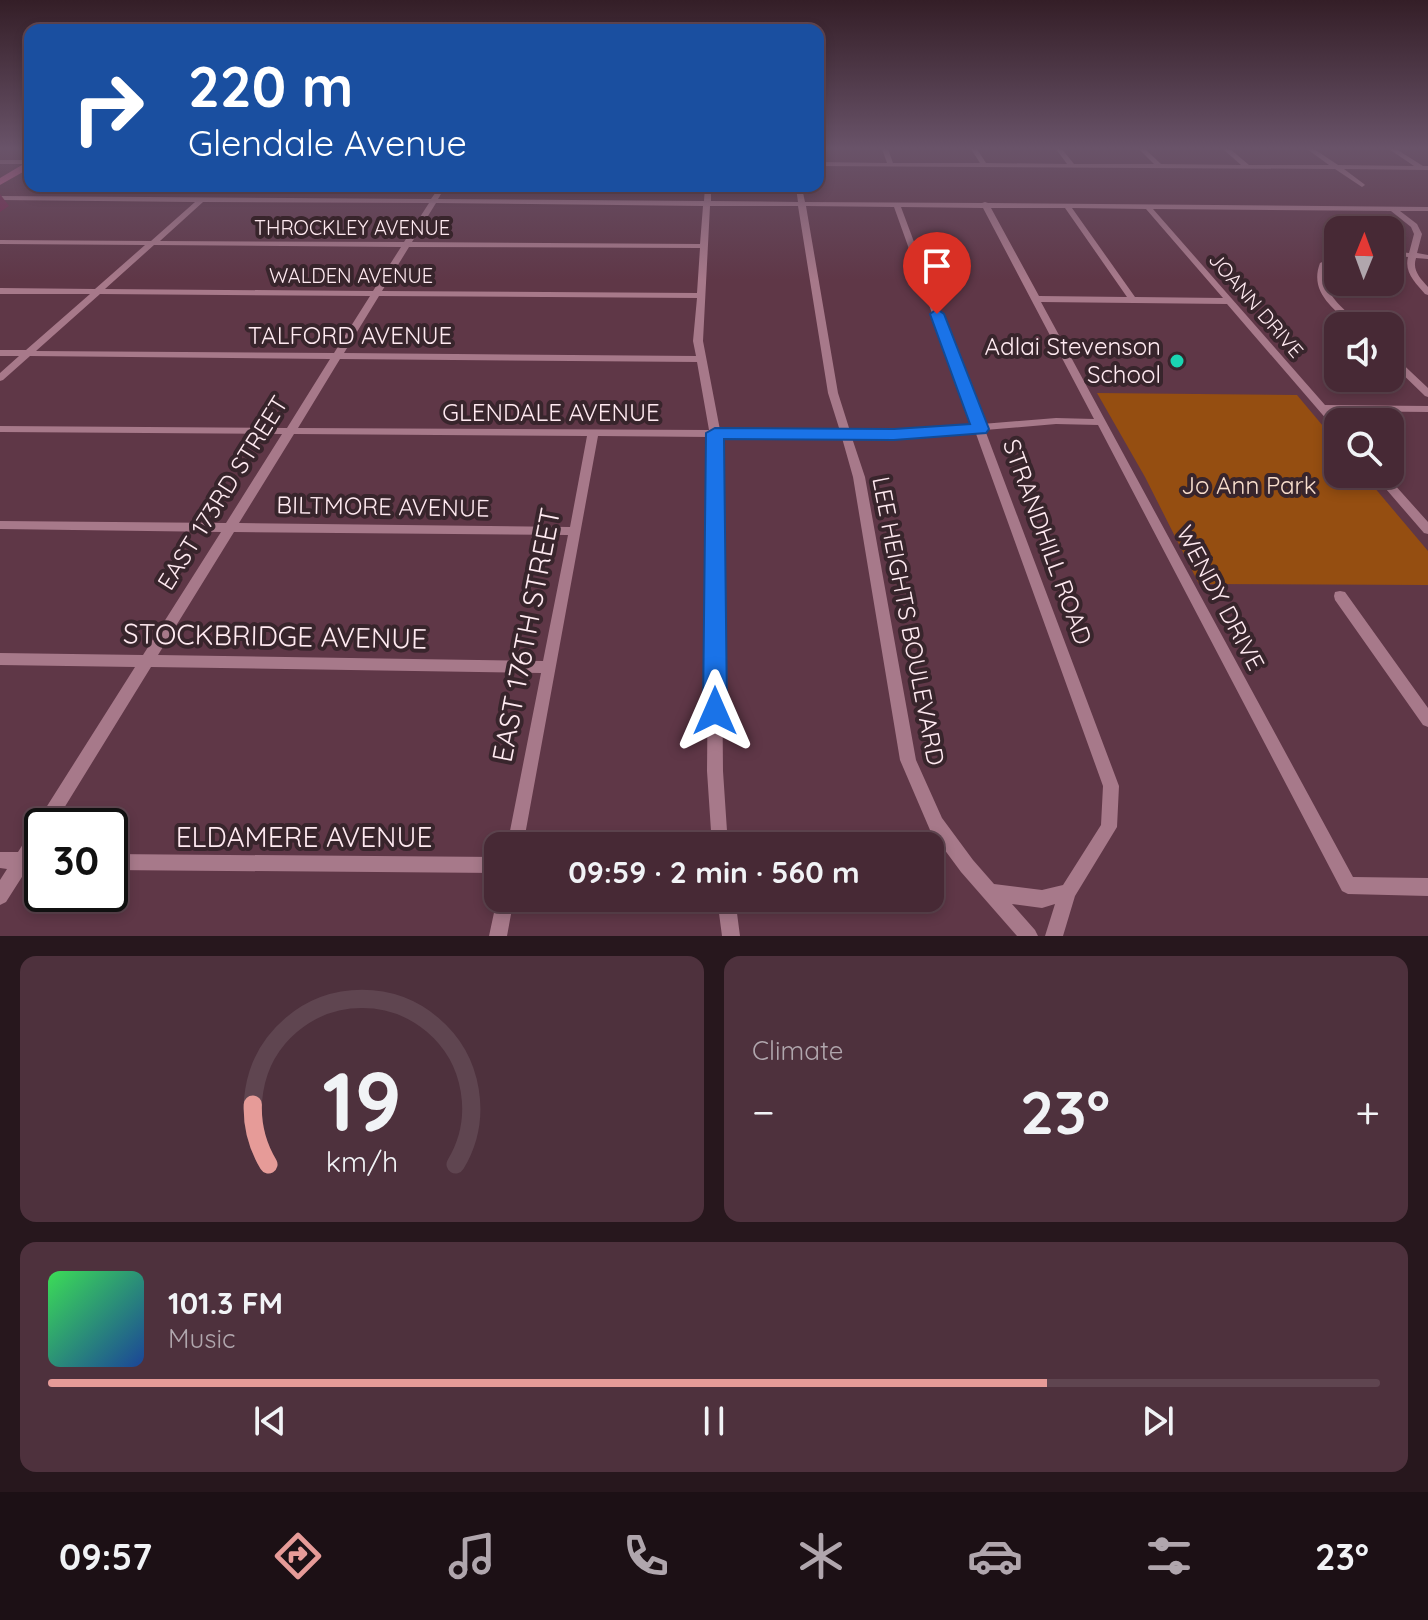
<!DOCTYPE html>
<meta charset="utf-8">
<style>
body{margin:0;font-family:Quicksand,sans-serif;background:#4e313d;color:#f1f3f6;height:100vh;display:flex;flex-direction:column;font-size:30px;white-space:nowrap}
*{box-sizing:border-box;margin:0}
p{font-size:26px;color:#b0a6ad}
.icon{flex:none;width:44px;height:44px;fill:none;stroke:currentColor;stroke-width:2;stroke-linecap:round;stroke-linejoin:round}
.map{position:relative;height:936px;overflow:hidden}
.drawer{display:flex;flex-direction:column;gap:20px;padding:20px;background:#27171d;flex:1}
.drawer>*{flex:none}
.guide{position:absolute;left:24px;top:24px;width:800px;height:168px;border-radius:16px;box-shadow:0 4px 12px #0003,0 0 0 2px #5f4550;background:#1a4fa0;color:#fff;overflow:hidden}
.needle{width:52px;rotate:1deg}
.buttons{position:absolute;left:1324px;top:216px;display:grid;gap:16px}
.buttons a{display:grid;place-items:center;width:80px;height:80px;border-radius:16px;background:#472935;box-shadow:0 4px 12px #0003,0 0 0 2px #5f4550;font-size:40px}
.speed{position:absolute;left:24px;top:808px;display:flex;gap:16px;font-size:40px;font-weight:700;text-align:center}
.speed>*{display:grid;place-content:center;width:104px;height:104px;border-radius:50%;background:#472935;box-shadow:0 4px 12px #0003,0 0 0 2px #5f4550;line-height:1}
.speed .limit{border:4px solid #111;border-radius:12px;background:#fff;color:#111}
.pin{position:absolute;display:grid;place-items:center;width:68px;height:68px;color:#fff;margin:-82px -34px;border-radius:50% 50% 50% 0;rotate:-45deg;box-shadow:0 0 8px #0007}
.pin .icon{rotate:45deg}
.me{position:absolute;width:88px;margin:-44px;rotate:0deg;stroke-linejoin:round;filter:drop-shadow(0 0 6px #0008)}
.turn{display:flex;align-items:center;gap:28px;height:168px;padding:0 32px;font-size:36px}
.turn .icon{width:104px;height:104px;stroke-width:2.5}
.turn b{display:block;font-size:56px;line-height:68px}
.big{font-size:60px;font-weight:700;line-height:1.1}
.drawer .widget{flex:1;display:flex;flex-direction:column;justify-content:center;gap:12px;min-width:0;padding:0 28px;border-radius:16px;background:#4e313d}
.drawer .dial{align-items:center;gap:0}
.dial svg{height:208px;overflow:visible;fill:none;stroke:#5f4550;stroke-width:7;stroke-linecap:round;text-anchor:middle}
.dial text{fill:#f1f3f6;stroke:none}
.song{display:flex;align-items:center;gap:24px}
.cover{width:96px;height:96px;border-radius:12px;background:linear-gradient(135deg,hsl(130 70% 55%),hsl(220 70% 35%))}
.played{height:8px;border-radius:4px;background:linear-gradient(90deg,#e69b98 75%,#5f4550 75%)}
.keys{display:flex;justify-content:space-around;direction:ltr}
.heat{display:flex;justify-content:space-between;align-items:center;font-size:44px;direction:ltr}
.drawer .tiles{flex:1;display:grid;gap:20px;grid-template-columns:1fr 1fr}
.widget:last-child{grid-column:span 2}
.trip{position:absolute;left:484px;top:832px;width:460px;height:80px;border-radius:16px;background:#472935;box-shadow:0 4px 12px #0003,0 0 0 2px #5f4550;font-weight:700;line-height:80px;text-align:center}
.menu{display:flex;height:128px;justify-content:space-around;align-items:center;background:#1c1015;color:#b0a6ad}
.menu .icon{width:56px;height:56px}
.menu .on{color:#e69b98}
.menu b{font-size:36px;color:#f1f3f6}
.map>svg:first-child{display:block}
.green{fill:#954e11}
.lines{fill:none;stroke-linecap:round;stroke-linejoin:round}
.minor{fill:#a7798a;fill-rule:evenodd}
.major{fill:#c6628f;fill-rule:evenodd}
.shaded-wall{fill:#76284c}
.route{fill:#1a73e8;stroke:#114b97;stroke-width:2}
.poi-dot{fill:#1ad5b2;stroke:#38252c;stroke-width:3}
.labels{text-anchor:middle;stroke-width:8;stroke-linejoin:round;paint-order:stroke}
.far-street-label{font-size:20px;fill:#ffeaf1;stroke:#38252c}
.street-label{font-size:24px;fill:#ffeaf1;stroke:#38252c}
.poi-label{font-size:24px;fill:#ffeaf1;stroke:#38252c;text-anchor:end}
.park-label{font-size:24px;fill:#f8decd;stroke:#38252c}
.near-street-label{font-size:28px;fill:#ffeaf1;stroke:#38252c}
</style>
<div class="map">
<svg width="1428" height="936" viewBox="0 0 1428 936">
<rect width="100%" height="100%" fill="#5f3747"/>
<path class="green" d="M 1097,393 L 1297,395 L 1338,444 L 1338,474 L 1363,474 L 1428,551 L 1428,585 L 1199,584 L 1145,477 Z"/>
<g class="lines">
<path class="minor" d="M 882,149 L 888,149 L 893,163 L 980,163 L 971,149 L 977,149 L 986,163 L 1067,164 L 1056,149 L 1062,149 L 1074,164 L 1154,164 L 1139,149 L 1145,149 L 1161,164 L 1241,165 L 1223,149 L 1230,149 L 1249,165 L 1329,165 L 1307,149 L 1314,149 L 1338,165 L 1414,166 L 1389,149 L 1396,149 L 1423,166 L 1428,166 L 1428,170 L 1344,169 L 1364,184 L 1365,185 L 1362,187 L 1335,169 L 818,166 L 818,162 L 887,163 Z
M 0,160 L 30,160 L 30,164 L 0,164 Z
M 440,186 L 446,186 L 438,199 L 704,201 L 705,186 L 711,186 L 711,201 L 798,202 L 796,188 L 799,186 L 802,188 L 805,202 L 982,203 L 985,202 L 988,203 L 1428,207 L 1428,211 L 1400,211 L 1417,224 L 1422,234 L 1417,253 L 1428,255 L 1428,259 L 1416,258 C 1412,270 1420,278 1428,287 L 1428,295 L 1425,294 C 1416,283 1404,273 1408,257 L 1390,255 L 1390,251 L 1409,253 L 1414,234 L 1411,227 L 1391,211 L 1153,209 L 1325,405 L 1428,406 L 1428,412 L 1331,411 L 1340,422 L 1338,422 L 1338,429 L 1334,428 L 1227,304 L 1041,302 L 1353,877 L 1428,878 L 1428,896 L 1348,894 L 1342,891 L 1098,425 L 1056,424 L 985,430 L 1119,786 L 1117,827 L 1075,896 L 1063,936 L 1045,936 L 1055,904 L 1042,908 L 1012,904 L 1035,930 L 1038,936 L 1017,936 L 961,872 L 930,830 L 900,760 L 853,477 L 842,438 L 720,437 L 723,771 L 728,846 L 712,846 L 707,771 L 710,437 L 598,436 L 523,846 L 507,846 L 541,673 L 151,667 L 53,826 L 42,826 L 42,844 L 37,852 L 42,853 L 42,869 L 27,869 L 6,902 L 0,905 L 0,880 L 7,869 L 0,868 L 0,852 L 18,852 L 135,667 L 0,665 L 0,653 L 143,655 L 221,532 L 0,529 L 0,521 L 226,523 L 282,434 L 0,432 L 0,426 L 287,428 L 330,359 L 30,356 L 3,380 L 0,381 L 0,373 L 19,356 L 0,356 L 0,350 L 26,350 L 90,294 L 0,294 L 0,288 L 95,289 L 145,245 L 0,244 L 0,240 L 151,241 L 195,202 L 0,200 L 0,196 L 431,199 ZM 203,202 L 429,203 L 404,242 L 160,241 ZM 436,203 L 703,206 L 700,244 L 412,242 ZM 710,206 L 798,206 L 828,393 L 840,431 L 720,430 L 703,341 ZM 806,206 L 894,207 L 972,425 L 894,432 L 850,431 L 838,393 ZM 901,207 L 983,208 L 1094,419 L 1056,418 L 982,424 ZM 991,208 L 1065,208 L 1127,297 L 1039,296 ZM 1072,208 L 1146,209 L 1223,298 L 1135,297 ZM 154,245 L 401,247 L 373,291 L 105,289 ZM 409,247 L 700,248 L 697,293 L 382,291 ZM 100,294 L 370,296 L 334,353 L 36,351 ZM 379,296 L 697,298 L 693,341 L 696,356 L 344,353 ZM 340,359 L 697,362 L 709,430 L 298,428 ZM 975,431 L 1103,786 L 1101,825 L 1063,885 L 1042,890 L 994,884 L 973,860 L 942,818 L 916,760 L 865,477 L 852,438 L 894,438 ZM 294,434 L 587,436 L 570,527 L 239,523 ZM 234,532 L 568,535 L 543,661 L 158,655 Z
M 1338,255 L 1338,260 L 1327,266 C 1320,295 1345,308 1361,326 L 1352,326 C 1333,308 1309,292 1320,263 Z
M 1390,354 L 1393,355 L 1428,388 L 1428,397 L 1425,396 L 1390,362 Z
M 1373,474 L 1385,474 L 1428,522 L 1428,534 L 1424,533 Z
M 1340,591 L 1345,592 L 1428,708 L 1428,727 L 1423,725 L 1335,600 L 1334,596 L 1335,592 Z
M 110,854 L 498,857 L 498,873 L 110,870 Z
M 498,894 L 498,898 L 514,898 L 507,936 L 489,936 Z
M 717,898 L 735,898 L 740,936 L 722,936 Z"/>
<path class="major" d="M 27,162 L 30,162 L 30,168 L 0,185 L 0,178 Z"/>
</g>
<path class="shaded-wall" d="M 0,194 L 9,206 L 0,212 Z"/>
<linearGradient id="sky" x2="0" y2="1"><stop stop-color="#341e27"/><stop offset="0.53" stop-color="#695369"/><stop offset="1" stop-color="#695369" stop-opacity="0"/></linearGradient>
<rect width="1428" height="280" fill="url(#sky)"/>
<path class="route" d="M 937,309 L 944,314 L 989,429 L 986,433 L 894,440 L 724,439 L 727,711 L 723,719 L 715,722 L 706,719 L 703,711 L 706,433 L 715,428 L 894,429 L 970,424 L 930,314 Z"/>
<circle class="poi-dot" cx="1177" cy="361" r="8"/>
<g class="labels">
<g class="far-street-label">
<text x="352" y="235">THROCKLEY AVENUE</text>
<text x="351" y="283">WALDEN AVENUE</text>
<text transform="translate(1256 305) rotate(49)" y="7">JOANN DRIVE</text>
</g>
<g class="street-label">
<text x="350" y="344">TALFORD AVENUE</text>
<text x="551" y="421">GLENDALE AVENUE</text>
<text transform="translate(223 493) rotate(-58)" y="8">EAST 173RD STREET</text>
<text transform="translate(383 507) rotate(1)" y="8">BILTMORE AVENUE</text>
<text transform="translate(1047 542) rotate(70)" y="8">STRANDHILL ROAD</text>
<text transform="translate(1220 598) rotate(62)" y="8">WENDY DRIVE</text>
<text transform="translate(908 621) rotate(79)" y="8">LEE HEIGHTS BOULEVARD</text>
</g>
<g class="poi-label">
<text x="1161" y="355">Adlai Stevenson<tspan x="1161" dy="28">School</tspan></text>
</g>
<g class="park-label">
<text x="1249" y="494">Jo Ann Park</text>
</g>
<g class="near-street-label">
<text transform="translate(526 635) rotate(-79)" y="10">EAST 176TH STREET</text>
<text transform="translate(275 636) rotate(1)" y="10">STOCKBRIDGE AVENUE</text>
<text x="304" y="847">ELDAMERE AVENUE</text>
</g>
</g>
</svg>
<div class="buttons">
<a><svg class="needle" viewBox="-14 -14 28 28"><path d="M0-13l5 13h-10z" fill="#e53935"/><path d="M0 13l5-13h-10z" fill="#b0a6ad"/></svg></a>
<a><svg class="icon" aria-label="sound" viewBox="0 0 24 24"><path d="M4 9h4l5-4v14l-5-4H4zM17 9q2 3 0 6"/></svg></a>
<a><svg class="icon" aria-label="search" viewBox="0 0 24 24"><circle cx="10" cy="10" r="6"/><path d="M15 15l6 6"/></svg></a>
</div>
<div class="speed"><div class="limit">30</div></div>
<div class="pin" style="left:937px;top:314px;background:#d93025"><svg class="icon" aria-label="arrive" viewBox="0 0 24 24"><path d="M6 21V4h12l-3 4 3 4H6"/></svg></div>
<svg class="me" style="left:715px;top:711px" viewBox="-20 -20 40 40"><path d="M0-17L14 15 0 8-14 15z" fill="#1a73e8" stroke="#fff" stroke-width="4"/></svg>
<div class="trip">09:59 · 2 min · 560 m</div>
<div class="guide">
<div class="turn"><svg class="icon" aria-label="right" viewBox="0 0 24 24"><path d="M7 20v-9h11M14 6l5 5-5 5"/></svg><div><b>220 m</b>Glendale Avenue</div></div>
</div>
</div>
<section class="drawer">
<div class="tiles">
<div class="widget dial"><svg viewBox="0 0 100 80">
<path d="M14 69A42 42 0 1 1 86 69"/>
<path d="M14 69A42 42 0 0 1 8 46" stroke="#e69b98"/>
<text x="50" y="56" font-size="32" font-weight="700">19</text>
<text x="50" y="72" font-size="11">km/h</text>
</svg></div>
<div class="widget"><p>Climate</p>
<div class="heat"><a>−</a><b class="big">23°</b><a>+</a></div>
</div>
<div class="widget">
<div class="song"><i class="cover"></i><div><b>101.3 FM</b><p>Music</p></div></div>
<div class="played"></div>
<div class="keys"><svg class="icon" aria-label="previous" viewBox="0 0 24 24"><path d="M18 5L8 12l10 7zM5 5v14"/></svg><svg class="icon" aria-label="pause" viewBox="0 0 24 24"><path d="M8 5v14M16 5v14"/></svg><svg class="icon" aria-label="next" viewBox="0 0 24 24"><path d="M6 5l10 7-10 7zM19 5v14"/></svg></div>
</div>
</div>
</section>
<nav class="menu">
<b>09:57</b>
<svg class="icon on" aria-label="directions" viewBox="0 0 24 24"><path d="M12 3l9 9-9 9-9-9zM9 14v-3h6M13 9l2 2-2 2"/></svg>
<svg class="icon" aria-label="music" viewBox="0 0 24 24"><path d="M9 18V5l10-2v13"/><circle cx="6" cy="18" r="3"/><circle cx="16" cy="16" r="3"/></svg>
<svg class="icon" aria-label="phone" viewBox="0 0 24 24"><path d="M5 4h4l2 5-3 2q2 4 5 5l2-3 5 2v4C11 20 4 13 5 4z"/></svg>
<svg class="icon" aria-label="climate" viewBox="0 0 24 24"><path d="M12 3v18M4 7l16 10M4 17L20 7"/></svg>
<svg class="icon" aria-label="car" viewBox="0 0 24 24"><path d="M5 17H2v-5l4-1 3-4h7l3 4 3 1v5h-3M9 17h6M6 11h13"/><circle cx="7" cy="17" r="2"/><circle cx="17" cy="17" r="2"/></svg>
<svg class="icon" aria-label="filters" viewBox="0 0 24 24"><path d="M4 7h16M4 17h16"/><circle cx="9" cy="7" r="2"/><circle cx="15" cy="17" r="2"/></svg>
<b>23°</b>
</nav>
